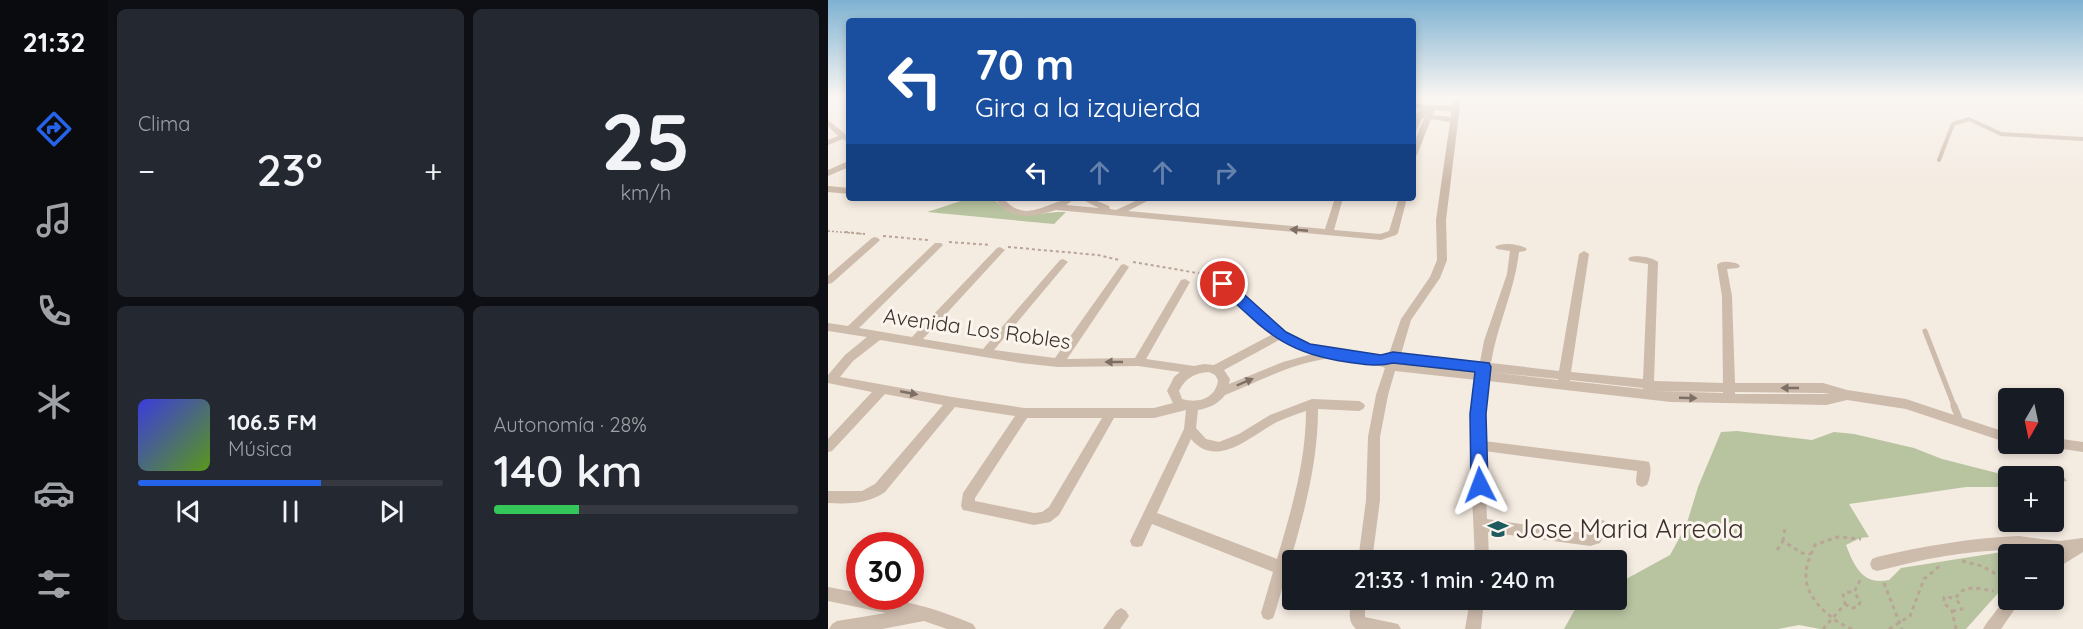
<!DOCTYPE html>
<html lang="es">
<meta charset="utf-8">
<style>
body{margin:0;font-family:Quicksand,sans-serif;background:#242831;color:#f1f3f6;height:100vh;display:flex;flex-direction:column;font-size:22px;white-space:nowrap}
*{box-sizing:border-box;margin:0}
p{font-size:20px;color:#9ea1a6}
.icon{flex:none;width:33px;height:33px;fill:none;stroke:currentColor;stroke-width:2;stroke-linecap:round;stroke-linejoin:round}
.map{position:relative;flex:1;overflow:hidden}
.details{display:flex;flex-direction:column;gap:9px;padding:9px;background:#0d0f14;width:720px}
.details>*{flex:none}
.guide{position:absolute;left:18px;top:18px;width:570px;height:183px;border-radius:6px;box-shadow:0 3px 9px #0003;background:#1a4fa0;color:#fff;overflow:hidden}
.needle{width:39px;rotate:189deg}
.tools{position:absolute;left:1170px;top:388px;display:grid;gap:12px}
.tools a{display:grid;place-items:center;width:66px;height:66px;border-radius:6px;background:#171b24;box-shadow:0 3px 9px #0003;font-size:30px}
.speed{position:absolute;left:18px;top:532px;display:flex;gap:12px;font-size:30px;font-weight:700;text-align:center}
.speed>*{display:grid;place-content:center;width:78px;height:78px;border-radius:50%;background:#171b24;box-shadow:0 3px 9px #0003;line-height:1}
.speed .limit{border:9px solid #d22;background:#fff;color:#111}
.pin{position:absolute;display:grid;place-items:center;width:51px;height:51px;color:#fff;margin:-26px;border:3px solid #fff;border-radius:50%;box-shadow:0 2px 6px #0007}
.me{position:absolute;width:66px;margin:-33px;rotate:357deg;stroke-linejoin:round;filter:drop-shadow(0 0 4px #0008)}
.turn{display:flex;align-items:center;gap:21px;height:126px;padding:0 30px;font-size:27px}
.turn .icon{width:78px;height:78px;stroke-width:2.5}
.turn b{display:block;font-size:42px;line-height:51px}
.lanes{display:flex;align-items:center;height:57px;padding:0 30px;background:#0003;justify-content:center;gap:30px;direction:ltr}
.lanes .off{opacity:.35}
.big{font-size:45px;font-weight:600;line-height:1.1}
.details .tile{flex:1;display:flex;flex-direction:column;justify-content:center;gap:9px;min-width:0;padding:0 21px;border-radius:9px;background:#242831}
.details .dial{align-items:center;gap:0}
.dial b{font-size:78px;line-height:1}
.song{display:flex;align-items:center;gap:18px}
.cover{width:72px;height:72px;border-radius:9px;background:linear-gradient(135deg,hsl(240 70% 55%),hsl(90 70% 35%))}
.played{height:6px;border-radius:3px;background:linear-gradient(90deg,#2563eb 60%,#363941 60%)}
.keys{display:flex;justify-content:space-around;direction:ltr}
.heat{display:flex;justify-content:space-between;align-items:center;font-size:33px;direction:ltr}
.charge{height:9px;border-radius:4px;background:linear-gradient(90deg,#34c759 28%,#363941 0)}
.details .tiles{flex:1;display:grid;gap:9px;grid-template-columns:repeat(2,1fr)}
.trip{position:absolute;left:454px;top:550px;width:345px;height:60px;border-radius:6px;background:#171b24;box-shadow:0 3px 9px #0003;font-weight:600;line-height:60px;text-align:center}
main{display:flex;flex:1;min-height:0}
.tab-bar{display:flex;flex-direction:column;width:108px;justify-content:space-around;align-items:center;background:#090b0e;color:#9ea1a6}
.tab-bar .icon{width:42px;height:42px}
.tab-bar .selected{color:#2563eb}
.tab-bar b{font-size:27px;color:#f1f3f6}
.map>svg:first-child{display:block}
.green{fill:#b8c4a0}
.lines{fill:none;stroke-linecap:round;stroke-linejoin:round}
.path-far2{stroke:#b9a596;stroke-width:1.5;stroke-dasharray:2 2;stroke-linecap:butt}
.path-far1{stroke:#b9a596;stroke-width:2;stroke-dasharray:3 3;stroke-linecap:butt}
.path{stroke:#b9a596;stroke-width:3;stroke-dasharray:4 4;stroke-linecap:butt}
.lane-far2{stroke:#cdbbac;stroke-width:4}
.lane-far1{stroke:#cdbbac;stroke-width:5}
.lane{stroke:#cdbbac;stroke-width:7}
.street{fill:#cdbbac;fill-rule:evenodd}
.oneway{fill:#7d6f65}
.route{fill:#2563eb;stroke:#184099;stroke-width:1.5}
.labels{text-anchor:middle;stroke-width:6;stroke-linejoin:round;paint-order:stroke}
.street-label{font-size:21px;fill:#3b302b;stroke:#fbf5ee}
.near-poi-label{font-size:26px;fill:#3b302b;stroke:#fbf5ee;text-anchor:start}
</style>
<main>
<nav class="tab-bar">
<b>21:32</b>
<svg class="icon selected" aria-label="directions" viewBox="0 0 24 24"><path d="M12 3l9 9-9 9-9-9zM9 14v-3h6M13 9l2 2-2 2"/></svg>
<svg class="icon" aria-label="music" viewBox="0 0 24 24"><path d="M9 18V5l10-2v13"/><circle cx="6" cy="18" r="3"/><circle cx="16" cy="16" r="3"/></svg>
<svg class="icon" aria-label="phone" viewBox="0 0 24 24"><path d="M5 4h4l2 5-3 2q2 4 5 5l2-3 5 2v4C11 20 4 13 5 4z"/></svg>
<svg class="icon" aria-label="climate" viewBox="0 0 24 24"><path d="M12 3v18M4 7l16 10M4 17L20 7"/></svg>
<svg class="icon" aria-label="car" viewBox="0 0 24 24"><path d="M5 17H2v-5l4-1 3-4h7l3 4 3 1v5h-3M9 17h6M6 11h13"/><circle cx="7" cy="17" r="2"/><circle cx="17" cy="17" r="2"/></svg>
<svg class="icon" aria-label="filters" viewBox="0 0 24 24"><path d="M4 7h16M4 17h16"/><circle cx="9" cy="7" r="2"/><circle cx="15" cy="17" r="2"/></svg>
</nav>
<section class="details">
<div class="tiles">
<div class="tile"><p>Clima</p>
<div class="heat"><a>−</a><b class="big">23°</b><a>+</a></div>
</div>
<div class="tile dial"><b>25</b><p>km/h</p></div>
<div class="tile">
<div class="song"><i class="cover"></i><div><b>106.5 FM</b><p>Música</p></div></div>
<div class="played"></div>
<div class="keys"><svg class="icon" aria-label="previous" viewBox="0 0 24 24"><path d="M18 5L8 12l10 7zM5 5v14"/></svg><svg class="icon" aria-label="pause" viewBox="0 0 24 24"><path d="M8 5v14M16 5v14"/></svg><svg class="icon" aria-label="next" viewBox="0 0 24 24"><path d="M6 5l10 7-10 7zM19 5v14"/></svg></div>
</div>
<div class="tile"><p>Autonomía · 28%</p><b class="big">140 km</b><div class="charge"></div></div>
</div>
</section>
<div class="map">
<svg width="1255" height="629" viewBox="0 0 1255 629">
<rect width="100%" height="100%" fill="#f4ebe1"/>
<path class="green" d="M 142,198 L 164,198 C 193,225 204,211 238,212 L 226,224 L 99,212 Z
M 909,431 L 984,440 L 1006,432 L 1026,434 L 1086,448 L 1114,459 L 1173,474 L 1209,475 L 1232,472 L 1239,481 L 1226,483 L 1226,477 L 1180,477 L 1180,487 L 1138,487 L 1021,504 L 1041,537 L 1032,538 L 1018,545 C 1026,566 1035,586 1061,580 L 1073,568 L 1174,552 L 1181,555 L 1180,582 L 1138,629 L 992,629 L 971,625 L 950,629 L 736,629 L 751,602 L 789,600 L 789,584 L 842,555 L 858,526 L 870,487 L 893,432 Z"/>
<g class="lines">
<path class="path-far2" d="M 0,231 L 36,234"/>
<path class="path-far1" d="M 17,232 L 37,234
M 55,236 L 100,240
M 121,242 L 163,245
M 180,247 L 270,255 L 291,260
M 305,262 L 375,274 L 387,279"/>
<path class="path" d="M 955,541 L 957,528
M 949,550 L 955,541 L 974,553 L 983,554
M 1134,561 L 1154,566 L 1177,579
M 1056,583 L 1074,629
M 1017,604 L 1024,608 L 1030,607 L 1032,602 L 1027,593
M 1124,611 L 1134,609 L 1128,598
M 995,629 L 1017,604 L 1015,595 L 1018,592 L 1026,592 L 1034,577
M 1024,629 C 1005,622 978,599 978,577 C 977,566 983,555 987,545 L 1009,537 L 1033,539
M 1061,629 L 1082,616 L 1096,579 L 1114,564
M 1128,629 L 1124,611 L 1116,603 L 1116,597 L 1128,598 C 1136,583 1151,589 1166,591"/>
<path class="lane-far2" d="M 1111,160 L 1125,124 L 1141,119 L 1173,134 L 1255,139"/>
<path class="lane-far1" d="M 1097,331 L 1127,408"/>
<path class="lane" d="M 1126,406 L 1132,421"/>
<path class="street" d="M 625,97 L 633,97 L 618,220 L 619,260 L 612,278 L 583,320 L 573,354 L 652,362 L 656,341 L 679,274 L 682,251 L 669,249 L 667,247 C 674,242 692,244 699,249 L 697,251 L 691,252 C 687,290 669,325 663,363 L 731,371 L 751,254 L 756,251 L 761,254 L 743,372 L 815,379 L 820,264 L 802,261 L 800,259 L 802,257 C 809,255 824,257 830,262 L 826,381 L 895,383 L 894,296 L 889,265 C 893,260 904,262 910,264 L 912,266 L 910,268 L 899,269 L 904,296 L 907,383 L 995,383 L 1019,390 L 1078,399 L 1180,433 L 1180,443 L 1078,409 L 1019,400 L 998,405 L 843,402 L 660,381 L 657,400 L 656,441 L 816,461 L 821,462 C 824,469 822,479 819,485 L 814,487 L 809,485 L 808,481 L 809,471 L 656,451 L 659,519 L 762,534 L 769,522 L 774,520 L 779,522 L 781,526 L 772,543 L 762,546 L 660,532 L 661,561 L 647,561 C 645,501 638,439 649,380 L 567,371 L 560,395 L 552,437 L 552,500 L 544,561 L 530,561 L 538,500 L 540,437 L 548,395 L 557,368 C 545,363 510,357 497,359 C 463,364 429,382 397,395 C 390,404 381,408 370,410 L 368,428 L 378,439 L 391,442 L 411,434 L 442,415 L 484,399 L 531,401 L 535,403 L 537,406 L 535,409 L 531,411 L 490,409 C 490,479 466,546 447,613 L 445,618 L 440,620 L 435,618 L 433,613 L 445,572 L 324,524 L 314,546 L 309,547 L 304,546 L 302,541 L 356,429 L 358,410 L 326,418 L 286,418 L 231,515 L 222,522 L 206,525 L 135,510 L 133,506 L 135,493 L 187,416 L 127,407 L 57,492 C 39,504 21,504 0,503 L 0,491 L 34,491 L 47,484 L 115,405 L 57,394 L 4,451 L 0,452 L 0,439 L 44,392 L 0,383 L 0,375 L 17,355 L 39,337 L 0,331 L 0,323 L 20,326 L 107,243 L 113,243 L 115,245 L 31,328 L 84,337 L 169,248 L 172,247 L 177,250 L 175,252 L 95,339 L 155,349 L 232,260 L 235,259 L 240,262 L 238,264 L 166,350 L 227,358 L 293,265 L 296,264 L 301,267 L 239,359 L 307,358 L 353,280 L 357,279 L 362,282 L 318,359 L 366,366 L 376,364 L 386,365 L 445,334 L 426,319 L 391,285 L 390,283 L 391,281 L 399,281 L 446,324 L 472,340 L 498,350 L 551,357 L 561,354 L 573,319 L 602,277 L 609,260 L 608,220 L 622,122 L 603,119 L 589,155 L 585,157 L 585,145 L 596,119 L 594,118 L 588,131 L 585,131 L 585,121 L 587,117 L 585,117 L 585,113 L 589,113 L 594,109 L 585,108 L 585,104 L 624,106 ZM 607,110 L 623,111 L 623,117 L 605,115 ZM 453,339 L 484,354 L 455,362 L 401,384 L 402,379 L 396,370 ZM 52,340 L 193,363 L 230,367 L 310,366 L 352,372 L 346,377 L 339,391 L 345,403 L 326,408 L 196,408 L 124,397 L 12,377 L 25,361 ZM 570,362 L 650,370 L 650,371 ZM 381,372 L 387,375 L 390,380 C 388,398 371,404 354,399 L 351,391 C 357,378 367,373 381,372 ZM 661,372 L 730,379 L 730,380 ZM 742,380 L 815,388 L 815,389 L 742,381 ZM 826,391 L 895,392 L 895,393 ZM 907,392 L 995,393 L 1002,394 L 907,394 ZM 478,411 C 478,462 463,511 449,559 L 329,513 L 363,439 C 390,471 425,433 451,421 C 460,417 469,414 478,411 ZM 199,418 L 274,418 L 221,507 L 214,512 L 206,513 L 147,501 L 147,498 Z
M 1096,97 L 1103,97 L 1104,98 L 1100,100 Z
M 1239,97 L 1255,97 L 1255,101 Z
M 0,120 L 21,137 L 21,143 L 15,139 L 0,145 L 0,140 L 10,136 L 0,126 Z
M 18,162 L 21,162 L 21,167 L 0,176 L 0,170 Z
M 0,186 L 21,188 L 21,194 L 0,192 Z
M 166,198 L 175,198 C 199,227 222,198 248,198 L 238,205 L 271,208 L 251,198 L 262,198 L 281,206 L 282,209 L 288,210 L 314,198 L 325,198 L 300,211 L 497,229 L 507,198 L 515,198 L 506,230 L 552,234 L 561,231 L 571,198 L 579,198 L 570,233 L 568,235 L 553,240 L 228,210 C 203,218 183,221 166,198 Z
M 47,237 L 50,238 L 52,240 L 50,242 L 4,283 L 0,284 L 0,276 L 44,238 Z
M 1226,438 L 1255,442 L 1255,452 L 1222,447 L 1220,444 L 1226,444 Z
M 1191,536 L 1231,541 L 1255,538 L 1255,552 L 1226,570 L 1225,555 L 1227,554 C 1215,553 1202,550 1190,550 C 1143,549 1095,559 1049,571 L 1044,569 L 1042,564 L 1044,559 L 1049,557 C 1096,546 1143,538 1191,536 Z
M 0,587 L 32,593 L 32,597 C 71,597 109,609 145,624 L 148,629 L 119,629 L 96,621 L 54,629 L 1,629 L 4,624 L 9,621 L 58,613 L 0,601 Z
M 1180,595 L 1180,600 L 1193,600 L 1173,629 L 1155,629 L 1158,624 Z
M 523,600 L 537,600 L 537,617 L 570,624 L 573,629 L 528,629 C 519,621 522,611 523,600 Z
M 642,600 L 656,600 L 653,629 L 637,629 Z
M 293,608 L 298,611 L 301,616 L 292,629 L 275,629 L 288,611 Z"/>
</g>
<defs><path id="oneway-solid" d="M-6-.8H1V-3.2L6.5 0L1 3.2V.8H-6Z" transform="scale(1.5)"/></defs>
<g class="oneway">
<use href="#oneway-solid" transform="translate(471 230) rotate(-175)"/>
<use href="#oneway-solid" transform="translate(286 362) rotate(180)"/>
<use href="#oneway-solid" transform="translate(417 382) rotate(-23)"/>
<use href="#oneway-solid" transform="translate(962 388) rotate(180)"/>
<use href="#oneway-solid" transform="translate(81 393) rotate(11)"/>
<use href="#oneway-solid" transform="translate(860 398) rotate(2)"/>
</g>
<linearGradient id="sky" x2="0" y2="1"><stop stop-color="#7eb2d2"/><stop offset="0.52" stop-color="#faf6f2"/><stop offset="1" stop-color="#faf6f2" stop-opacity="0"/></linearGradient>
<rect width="1255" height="186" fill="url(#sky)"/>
<path class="route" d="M 395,279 L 400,280 L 458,332 L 482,344 L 553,355 L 565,352 L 661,363 L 663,367 L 658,414 L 660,485 L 658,490 L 652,492 L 646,490 L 643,485 L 642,414 L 647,372 L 565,363 C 549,367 535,364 519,362 C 454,353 436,329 390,287 L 388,284 L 390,280 Z"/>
<defs>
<g id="school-bare" transform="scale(1.62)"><path d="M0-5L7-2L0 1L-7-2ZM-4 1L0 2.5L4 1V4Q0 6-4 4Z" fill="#1f5a5e" stroke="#fbf5ee" stroke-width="2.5" paint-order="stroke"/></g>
</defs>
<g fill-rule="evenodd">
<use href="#school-bare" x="670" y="529"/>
</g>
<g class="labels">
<g class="street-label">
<text transform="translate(149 329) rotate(8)" y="7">Avenida Los Robles</text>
</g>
<g class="near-poi-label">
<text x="687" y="538">Jose Maria Arreola</text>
</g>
</g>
</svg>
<div class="tools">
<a><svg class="needle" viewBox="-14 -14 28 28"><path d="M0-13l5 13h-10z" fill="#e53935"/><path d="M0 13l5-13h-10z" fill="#9ea1a6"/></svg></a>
<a>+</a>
<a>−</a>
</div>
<div class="speed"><div class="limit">30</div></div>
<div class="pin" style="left:395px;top:284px;background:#d93025"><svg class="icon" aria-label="arrive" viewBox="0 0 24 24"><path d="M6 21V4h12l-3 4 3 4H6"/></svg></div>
<svg class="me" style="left:652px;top:485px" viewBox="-20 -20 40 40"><path d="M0-17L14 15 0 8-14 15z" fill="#2563eb" stroke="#fff" stroke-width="4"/></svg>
<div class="trip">21:33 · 1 min · 240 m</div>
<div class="guide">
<div class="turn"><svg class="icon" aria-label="left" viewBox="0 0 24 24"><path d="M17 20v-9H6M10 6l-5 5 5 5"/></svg><div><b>70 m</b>Gira a la izquierda</div></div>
<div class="lanes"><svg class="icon" aria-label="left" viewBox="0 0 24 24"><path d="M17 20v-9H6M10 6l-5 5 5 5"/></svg><svg class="icon off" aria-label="ahead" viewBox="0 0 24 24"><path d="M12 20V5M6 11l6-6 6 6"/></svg><svg class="icon off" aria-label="ahead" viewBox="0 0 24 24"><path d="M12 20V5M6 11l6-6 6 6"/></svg><svg class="icon off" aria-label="right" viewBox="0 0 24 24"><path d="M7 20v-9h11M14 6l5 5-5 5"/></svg></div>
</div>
</div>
</main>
